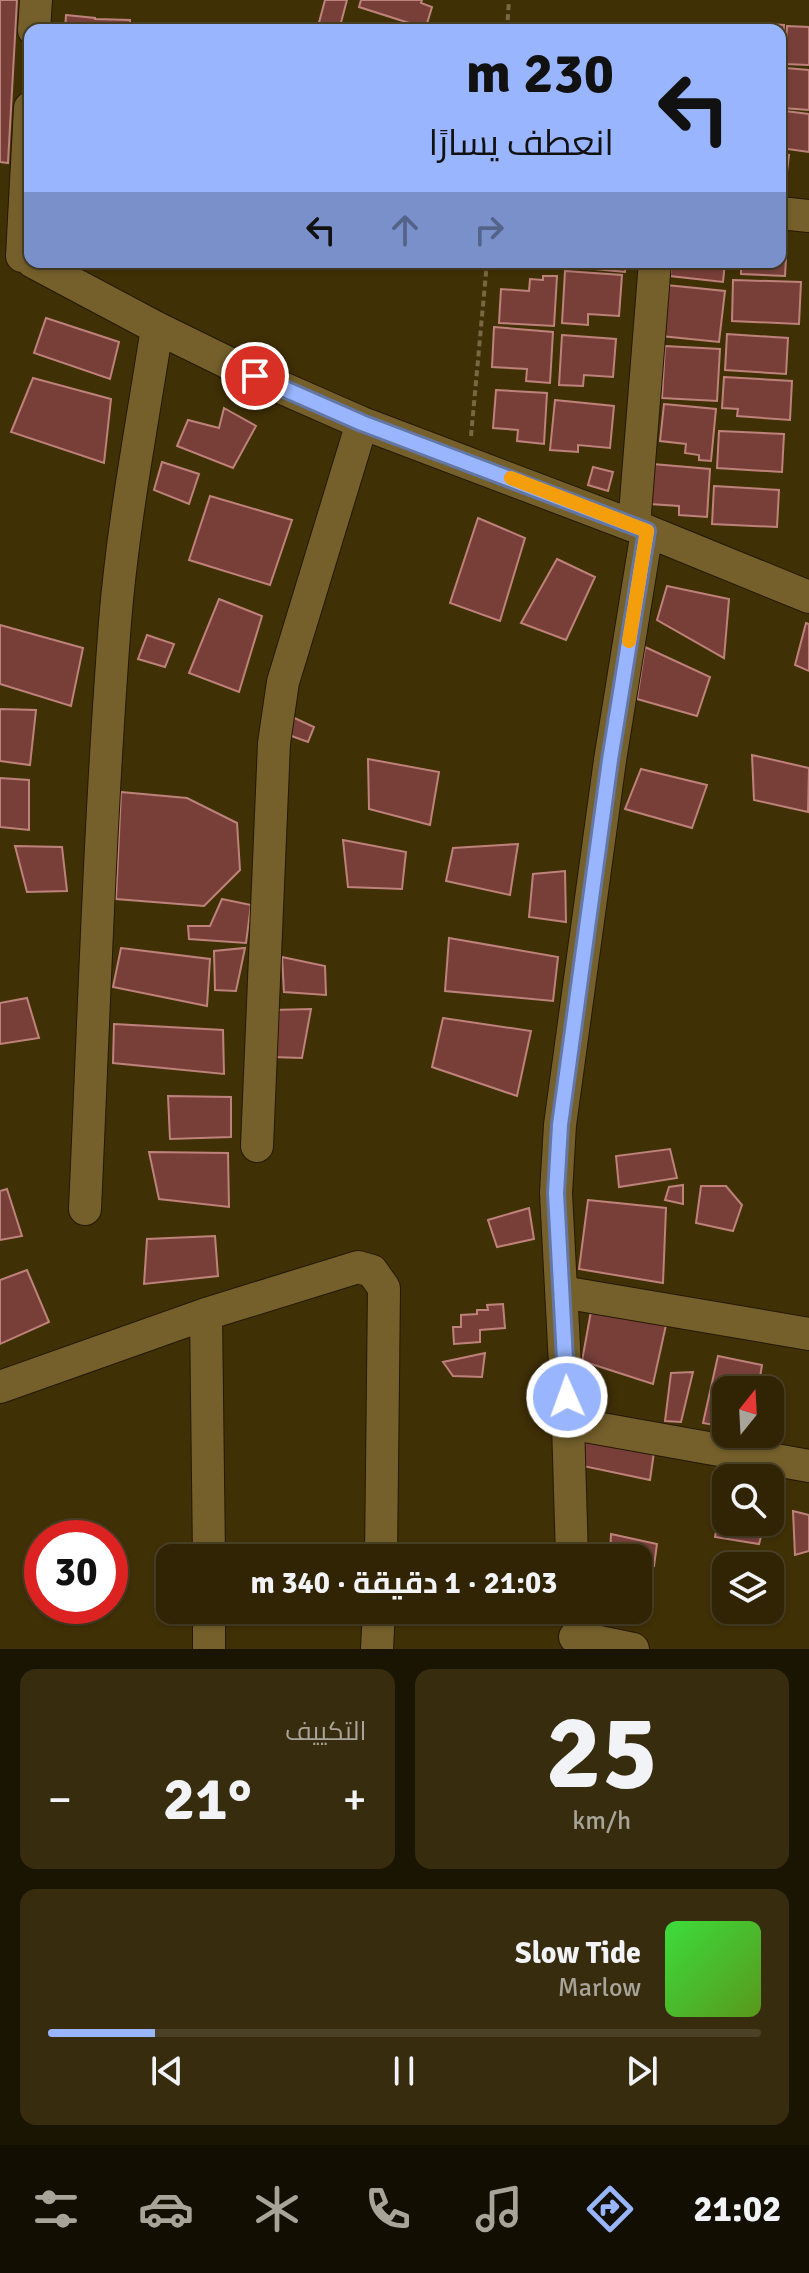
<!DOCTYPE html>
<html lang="ar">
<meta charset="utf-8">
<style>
body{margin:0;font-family:Signika,Cairo,sans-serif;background:#382c0e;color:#f1f3f6;direction:rtl;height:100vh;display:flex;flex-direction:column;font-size:30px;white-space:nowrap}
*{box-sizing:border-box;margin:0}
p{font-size:26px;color:#a8a49a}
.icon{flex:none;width:44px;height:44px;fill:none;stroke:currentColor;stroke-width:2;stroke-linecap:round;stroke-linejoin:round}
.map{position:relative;height:1649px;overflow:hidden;direction:ltr}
.sheet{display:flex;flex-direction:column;gap:20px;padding:20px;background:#1a1402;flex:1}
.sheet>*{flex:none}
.top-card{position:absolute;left:24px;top:24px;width:762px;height:244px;border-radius:16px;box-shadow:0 2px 6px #0004,0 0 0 2px #4b4126;direction:rtl;background:#98b5fd;color:#111;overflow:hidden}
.needle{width:52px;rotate:18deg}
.controls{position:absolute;left:712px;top:1376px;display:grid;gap:16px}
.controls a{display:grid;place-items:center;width:72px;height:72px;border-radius:16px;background:#302404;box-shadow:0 2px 6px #0004,0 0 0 2px #4b4126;font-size:40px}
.speed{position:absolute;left:24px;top:1520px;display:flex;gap:16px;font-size:40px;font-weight:700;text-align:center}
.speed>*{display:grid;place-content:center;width:104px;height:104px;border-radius:50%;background:#302404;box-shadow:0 2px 6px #0004,0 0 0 2px #4b4126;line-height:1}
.speed .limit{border:12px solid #d22;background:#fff;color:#111}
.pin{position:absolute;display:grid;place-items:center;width:68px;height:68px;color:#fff;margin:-34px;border:4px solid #fff;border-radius:50%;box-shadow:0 2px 8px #0007}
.me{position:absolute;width:88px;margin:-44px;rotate:358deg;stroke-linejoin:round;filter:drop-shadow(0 0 6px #0008)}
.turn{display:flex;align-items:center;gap:28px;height:168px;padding:0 40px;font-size:36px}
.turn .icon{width:104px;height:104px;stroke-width:2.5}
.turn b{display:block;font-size:56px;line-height:68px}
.lanes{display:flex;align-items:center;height:76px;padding:0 40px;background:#0003;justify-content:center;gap:40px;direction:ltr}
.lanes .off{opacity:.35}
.big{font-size:60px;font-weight:700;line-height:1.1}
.sheet .widget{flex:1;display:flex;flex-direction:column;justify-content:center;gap:12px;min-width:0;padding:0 28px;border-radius:16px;background:#382c0e}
.sheet .dial{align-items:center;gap:0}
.dial b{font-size:104px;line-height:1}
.song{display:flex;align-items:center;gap:24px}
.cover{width:96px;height:96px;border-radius:12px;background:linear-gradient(135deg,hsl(120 70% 55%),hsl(90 70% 35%))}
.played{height:8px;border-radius:4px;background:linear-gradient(90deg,#98b5fd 15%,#4b4126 15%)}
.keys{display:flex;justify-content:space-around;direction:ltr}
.heat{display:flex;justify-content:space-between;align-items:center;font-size:44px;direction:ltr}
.sheet .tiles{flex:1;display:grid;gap:20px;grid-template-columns:1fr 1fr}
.widget:last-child{grid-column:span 2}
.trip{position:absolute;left:156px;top:1544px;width:496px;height:80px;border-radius:16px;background:#302404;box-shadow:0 2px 6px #0004,0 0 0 2px #4b4126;font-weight:700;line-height:80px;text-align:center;direction:rtl}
.tabs{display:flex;height:128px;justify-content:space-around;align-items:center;background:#130e02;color:#a8a49a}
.tabs .icon{width:56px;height:56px}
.tabs .on{color:#98b5fd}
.tabs b{font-size:36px;color:#f1f3f6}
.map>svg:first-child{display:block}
.building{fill:#783f39;stroke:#be827b;stroke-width:2}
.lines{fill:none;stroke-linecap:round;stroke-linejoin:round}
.minor-casing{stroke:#241900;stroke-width:34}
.path{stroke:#786944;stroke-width:4;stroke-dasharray:6 4;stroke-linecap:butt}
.minor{stroke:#75602b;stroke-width:32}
.route-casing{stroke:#6376a4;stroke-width:20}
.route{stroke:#98b5fd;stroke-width:14}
.slow{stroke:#f59e0b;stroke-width:14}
</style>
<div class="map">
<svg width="809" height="1649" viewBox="0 0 809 1649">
<rect width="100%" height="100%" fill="#403006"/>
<path class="building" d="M 0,0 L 17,0 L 8,163 L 0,162 Z
M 325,0 L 347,0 L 339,30 L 317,30 Z
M 361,0 L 422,0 L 421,3 L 432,7 L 425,30 L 418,30 L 408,26 L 409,23 L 359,7 Z
M 66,15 L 95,18 L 95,19 L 130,20 L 130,30 L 65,30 Z
M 751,23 L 784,25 L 782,62 L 780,62 L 780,30 L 750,30 Z
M 787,26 L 809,27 L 809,65 L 785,64 Z
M 786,68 L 809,70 L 809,110 L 783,108 Z
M 785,111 L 809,114 L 809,152 L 780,148 Z
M 780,154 L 789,155 L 784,197 L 780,196 Z
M 780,239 L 787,239 L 785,276 L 741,274 L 741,262 L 780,262 Z
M 564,262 L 626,262 L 625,272 L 563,266 Z
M 672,262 L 725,262 L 723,282 L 670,276 Z
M 565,271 L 622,275 L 619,316 L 588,314 L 588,325 L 562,323 Z
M 543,276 L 557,276 L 554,326 L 499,323 L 501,289 L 529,291 L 530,279 L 543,280 Z
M 733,280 L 801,282 L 799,324 L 732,321 Z
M 666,285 L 725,291 L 719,342 L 661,336 Z
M 46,318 L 119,342 L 110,379 L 34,353 Z
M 494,327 L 553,332 L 550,383 L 526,381 L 527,369 L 492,367 Z
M 727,334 L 788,338 L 786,374 L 725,370 Z
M 562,335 L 616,339 L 613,377 L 584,375 L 583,386 L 559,385 Z
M 665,346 L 720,349 L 717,401 L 662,398 Z
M 724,377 L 792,381 L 790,420 L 737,416 L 738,409 L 722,408 Z
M 33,378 L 111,399 L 104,463 L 11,432 Z
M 496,390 L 547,393 L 544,444 L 517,441 L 518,430 L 493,428 Z
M 555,400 L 614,406 L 610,448 L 578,445 L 578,452 L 550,450 Z
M 664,404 L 716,409 L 711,461 L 699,460 L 699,455 L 685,453 L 686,444 L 660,441 Z
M 224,408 L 256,426 L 233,468 L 177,446 L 188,420 L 219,428 Z
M 719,431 L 784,434 L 782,472 L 717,468 Z
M 162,462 L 199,474 L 189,504 L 154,490 Z
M 653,464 L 710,469 L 707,517 L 679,515 L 679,506 L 650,504 Z
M 593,467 L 613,472 L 608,491 L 588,485 Z
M 714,486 L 779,490 L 777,527 L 712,524 Z
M 210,496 L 292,520 L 270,585 L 189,560 Z
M 478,518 L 525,538 L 500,621 L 450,603 Z
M 557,559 L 595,577 L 566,640 L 521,623 Z
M 667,586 L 729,599 L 724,658 L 657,620 Z
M 219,599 L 262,616 L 239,692 L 189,673 Z
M 806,623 L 809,624 L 809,671 L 795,665 Z
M 0,625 L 83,648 L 71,706 L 0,684 Z
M 147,635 L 174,644 L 165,667 L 138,659 Z
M 645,647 L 710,677 L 697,716 L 637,699 Z
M 0,709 L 36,710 L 30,765 L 0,761 Z
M 290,716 L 314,727 L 308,742 L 286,734 Z
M 752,755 L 809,768 L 808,812 L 754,800 Z
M 368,759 L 439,772 L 430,825 L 369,809 Z
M 641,769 L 707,785 L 692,828 L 625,809 Z
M 0,778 L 29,780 L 29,830 L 0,827 Z
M 121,792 L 187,798 L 237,823 L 240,870 L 204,906 L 116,899 Z
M 343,840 L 406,852 L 402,889 L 348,887 Z
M 518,844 L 510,895 L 446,881 L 453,848 Z
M 15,846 L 62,847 L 67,891 L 27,892 Z
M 565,871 L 566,922 L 529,917 L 533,874 Z
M 222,899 L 251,905 L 246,943 L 189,939 L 188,926 L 210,926 Z
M 449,938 L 558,957 L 553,1001 L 445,991 Z
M 121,948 L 210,959 L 207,1006 L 113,987 Z
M 245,948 L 236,991 L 215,990 L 214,951 Z
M 282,957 L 325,966 L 326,995 L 284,992 Z
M 27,998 L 39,1038 L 0,1044 L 0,1003 Z
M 311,1009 L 302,1058 L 272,1057 L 272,1010 Z
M 443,1018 L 531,1031 L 517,1096 L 432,1067 Z
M 114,1024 L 223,1030 L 224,1074 L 113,1063 Z
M 168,1096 L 231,1097 L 231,1137 L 170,1139 Z
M 670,1149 L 677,1178 L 619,1187 L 616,1156 Z
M 149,1152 L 228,1153 L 229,1207 L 159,1199 Z
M 683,1185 L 683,1204 L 665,1200 L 669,1187 Z
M 701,1186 L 726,1186 L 742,1205 L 733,1231 L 696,1223 Z
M 7,1189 L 22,1236 L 0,1240 L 0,1191 Z
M 588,1200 L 666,1208 L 663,1283 L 579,1269 Z
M 529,1208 L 534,1239 L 497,1247 L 488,1220 Z
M 215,1236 L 218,1276 L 144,1284 L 147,1239 Z
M 27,1270 L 49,1322 L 0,1344 L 0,1280 Z
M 503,1304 L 505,1328 L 480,1330 L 480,1342 L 454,1344 L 453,1327 L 461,1327 L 461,1315 L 477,1314 L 477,1310 L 488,1310 L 487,1305 Z
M 591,1311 L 666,1325 L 653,1384 L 582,1361 Z
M 485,1353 L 482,1377 L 453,1376 L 443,1362 Z
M 718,1356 L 762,1365 L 758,1390 L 726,1390 L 726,1427 L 703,1423 Z
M 693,1372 L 681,1422 L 665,1421 L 671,1373 Z
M 576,1433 L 654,1452 L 650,1480 L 583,1466 Z
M 722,1501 L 726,1501 L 726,1522 L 765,1522 L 759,1544 L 715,1537 Z
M 793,1511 L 809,1515 L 809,1551 L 795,1555 Z
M 611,1534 L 657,1544 L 654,1566 L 638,1562 L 638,1558 L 610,1556 Z"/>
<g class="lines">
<g class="minor-casing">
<path id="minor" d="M 34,30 L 36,0
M 780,213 L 809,216
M 22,256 L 30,108
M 33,262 L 157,328 L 255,376 L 362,423 L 647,531 L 809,597
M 634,526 L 655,262
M 257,1146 L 274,743 L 283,682 L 362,423
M 85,1209 C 94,1013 100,817 115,622 C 123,523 142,425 157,328
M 562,1292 L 809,1334
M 206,1314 L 209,1558
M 0,1387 L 206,1314 L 358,1267 L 372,1271 L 384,1288 L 381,1558
M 568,1423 L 809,1466
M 572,1558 L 568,1423 L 556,1193 L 560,1125 L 610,760 L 647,531
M 575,1637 L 633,1649
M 209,1649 L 209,1610
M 377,1649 L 379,1610"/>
</g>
<path class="path" d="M 507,30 L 509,0
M 471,436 L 487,262"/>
<use href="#minor" class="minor"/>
</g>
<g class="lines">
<g class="route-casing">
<path id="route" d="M 255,376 L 362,423 L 647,531 L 610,760 L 560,1125 L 556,1193 L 567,1397"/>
</g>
<use href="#route" class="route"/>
<path class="slow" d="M 511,478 L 647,531 L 629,641"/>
</g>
</svg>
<div class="controls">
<a><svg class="needle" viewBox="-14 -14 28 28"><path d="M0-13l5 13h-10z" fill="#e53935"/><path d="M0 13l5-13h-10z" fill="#a8a49a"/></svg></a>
<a><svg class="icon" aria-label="search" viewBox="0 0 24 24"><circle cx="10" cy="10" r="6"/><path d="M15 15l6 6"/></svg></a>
<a><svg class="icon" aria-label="layers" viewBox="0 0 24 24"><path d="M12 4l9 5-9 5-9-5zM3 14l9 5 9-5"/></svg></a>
</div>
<div class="speed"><div class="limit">30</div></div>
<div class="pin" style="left:255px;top:376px;background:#d93025"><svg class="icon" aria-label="arrive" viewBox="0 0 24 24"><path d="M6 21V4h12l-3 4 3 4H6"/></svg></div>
<svg class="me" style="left:567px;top:1397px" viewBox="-20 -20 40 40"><circle r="17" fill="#98b5fd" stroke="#fff" stroke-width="3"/><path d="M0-11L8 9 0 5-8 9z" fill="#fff"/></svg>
<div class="trip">21:03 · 1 دقيقة · 340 m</div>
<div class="top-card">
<div class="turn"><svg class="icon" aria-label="left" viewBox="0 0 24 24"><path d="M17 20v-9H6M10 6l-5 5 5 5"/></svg><div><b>230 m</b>انعطف يسارًا</div></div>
<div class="lanes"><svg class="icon" aria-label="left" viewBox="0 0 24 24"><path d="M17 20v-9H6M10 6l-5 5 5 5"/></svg><svg class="icon off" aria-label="ahead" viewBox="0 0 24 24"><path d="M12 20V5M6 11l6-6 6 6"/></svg><svg class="icon off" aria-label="right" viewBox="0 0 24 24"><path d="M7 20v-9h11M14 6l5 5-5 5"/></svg></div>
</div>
</div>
<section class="sheet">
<div class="tiles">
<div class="widget dial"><b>25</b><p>km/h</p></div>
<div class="widget"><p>التكييف</p>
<div class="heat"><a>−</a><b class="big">21°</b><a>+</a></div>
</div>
<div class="widget">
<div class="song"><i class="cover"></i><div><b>Slow Tide</b><p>Marlow</p></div></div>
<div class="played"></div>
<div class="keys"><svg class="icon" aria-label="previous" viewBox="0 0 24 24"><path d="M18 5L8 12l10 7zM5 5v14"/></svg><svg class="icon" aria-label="pause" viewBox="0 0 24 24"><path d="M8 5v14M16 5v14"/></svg><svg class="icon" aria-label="next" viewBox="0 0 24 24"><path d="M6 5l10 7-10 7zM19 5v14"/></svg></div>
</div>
</div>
</section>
<nav class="tabs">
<b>21:02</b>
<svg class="icon on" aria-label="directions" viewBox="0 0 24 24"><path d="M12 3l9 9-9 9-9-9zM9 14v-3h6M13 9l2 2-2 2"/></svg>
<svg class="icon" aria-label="music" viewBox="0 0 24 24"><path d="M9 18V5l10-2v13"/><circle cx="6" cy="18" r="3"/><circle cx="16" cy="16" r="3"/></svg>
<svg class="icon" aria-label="phone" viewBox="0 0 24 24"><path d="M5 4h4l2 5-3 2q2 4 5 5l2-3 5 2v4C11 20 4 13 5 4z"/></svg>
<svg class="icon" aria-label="climate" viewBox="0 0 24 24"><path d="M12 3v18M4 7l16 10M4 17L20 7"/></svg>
<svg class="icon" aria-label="car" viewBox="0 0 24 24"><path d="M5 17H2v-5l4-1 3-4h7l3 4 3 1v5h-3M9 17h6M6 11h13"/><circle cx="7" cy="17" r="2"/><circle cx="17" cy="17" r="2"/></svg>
<svg class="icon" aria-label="filters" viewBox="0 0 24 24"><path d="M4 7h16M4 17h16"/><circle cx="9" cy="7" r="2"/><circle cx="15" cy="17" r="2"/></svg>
</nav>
